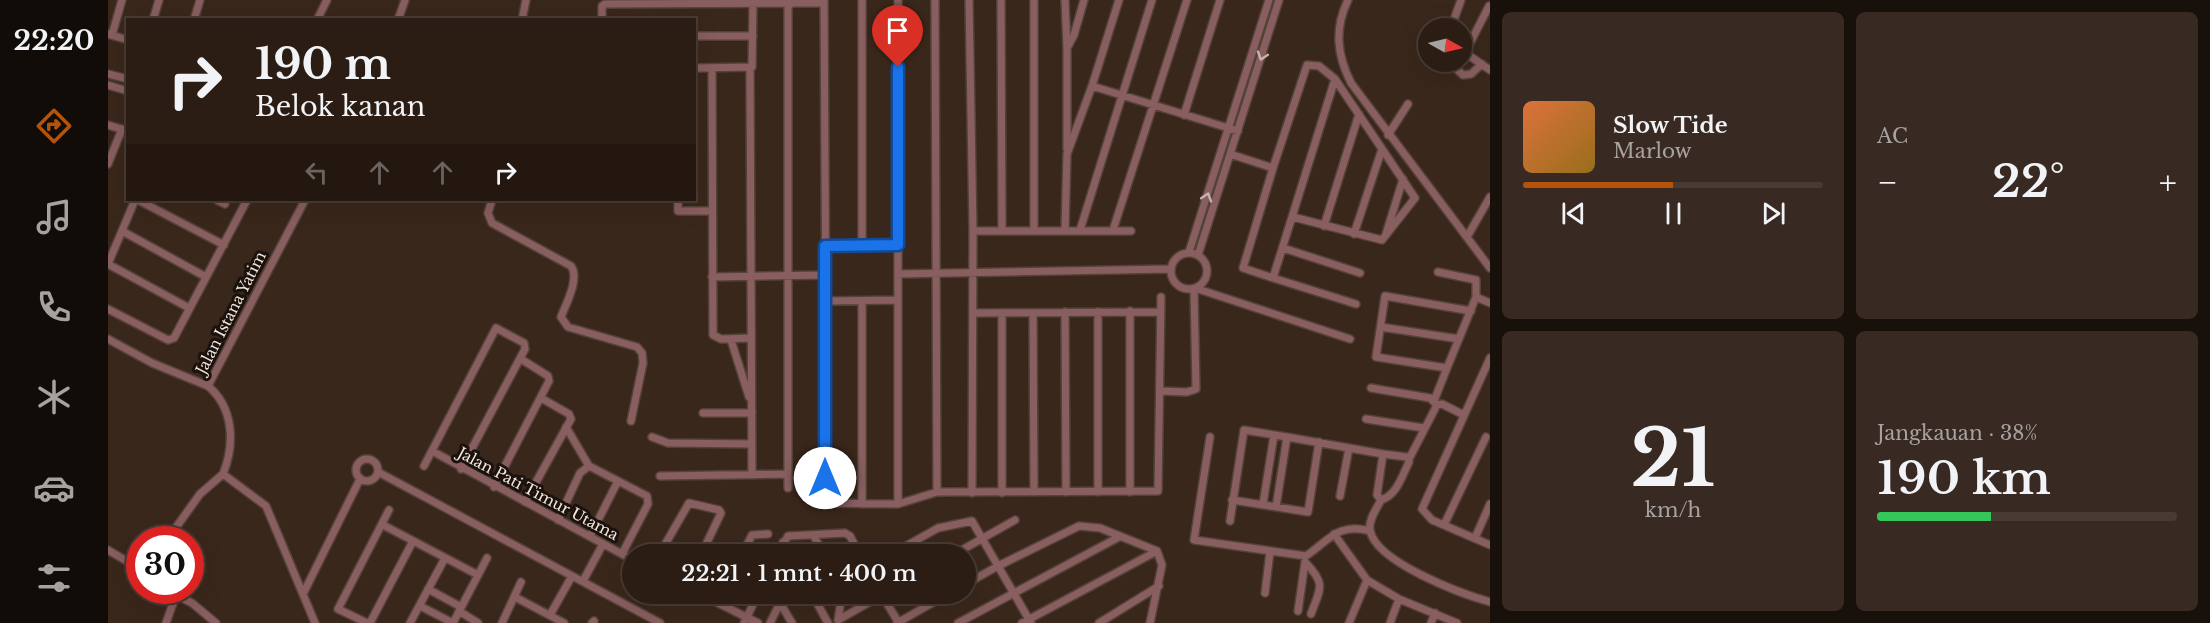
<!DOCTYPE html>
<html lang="id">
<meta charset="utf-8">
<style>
body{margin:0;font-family:"Libre Baskerville",serif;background:#382a22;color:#f1f3f6;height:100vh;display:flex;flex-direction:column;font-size:22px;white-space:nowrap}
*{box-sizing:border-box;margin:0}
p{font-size:20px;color:#a6a2a0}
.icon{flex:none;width:33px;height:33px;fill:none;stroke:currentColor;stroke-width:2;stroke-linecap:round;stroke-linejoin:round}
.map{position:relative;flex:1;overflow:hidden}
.panel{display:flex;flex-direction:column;gap:12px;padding:12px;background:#18100b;width:720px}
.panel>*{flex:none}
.hud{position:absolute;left:18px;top:18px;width:570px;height:183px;border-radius:0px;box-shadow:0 6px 24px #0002,0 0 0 2px #483b34;background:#2c1d14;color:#f1f3f6;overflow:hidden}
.needle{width:39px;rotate:98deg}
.buttons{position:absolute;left:1310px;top:18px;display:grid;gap:12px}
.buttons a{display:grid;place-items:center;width:54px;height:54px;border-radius:50%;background:#2c1d14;box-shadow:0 6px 24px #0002,0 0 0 2px #483b34;font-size:30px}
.speed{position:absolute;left:18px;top:526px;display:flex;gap:12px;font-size:30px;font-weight:700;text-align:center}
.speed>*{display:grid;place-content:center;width:78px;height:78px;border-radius:50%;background:#2c1d14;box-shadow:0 6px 24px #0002,0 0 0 2px #483b34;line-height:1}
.speed .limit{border:9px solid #d22;background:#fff;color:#111}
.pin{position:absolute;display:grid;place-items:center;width:51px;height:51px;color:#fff;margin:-62px -26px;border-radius:50% 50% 50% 0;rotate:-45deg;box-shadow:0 0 6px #0007}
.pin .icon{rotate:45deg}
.me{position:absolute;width:66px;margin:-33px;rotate:0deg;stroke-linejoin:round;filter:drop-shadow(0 0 4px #0008)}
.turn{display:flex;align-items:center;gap:21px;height:126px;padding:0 30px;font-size:27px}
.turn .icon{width:78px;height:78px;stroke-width:2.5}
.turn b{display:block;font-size:42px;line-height:51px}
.lanes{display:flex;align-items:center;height:57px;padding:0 30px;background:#0003;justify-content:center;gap:30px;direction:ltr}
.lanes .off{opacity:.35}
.big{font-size:45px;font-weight:600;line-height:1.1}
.panel .card{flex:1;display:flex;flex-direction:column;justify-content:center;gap:9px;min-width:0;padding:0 21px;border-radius:9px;background:#382a22}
.panel .dial{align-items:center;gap:0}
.dial b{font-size:78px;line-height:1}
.song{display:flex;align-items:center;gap:18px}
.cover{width:72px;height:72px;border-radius:9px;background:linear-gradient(135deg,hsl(20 70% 55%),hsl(40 70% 35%))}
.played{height:6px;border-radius:3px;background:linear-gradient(90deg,#b45309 50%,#483b34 50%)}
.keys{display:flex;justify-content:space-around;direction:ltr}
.heat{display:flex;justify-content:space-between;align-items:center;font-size:33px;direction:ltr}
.charge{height:9px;border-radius:4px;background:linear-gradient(90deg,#34c759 38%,#483b34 0)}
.panel .tiles{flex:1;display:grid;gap:12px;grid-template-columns:repeat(2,1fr)}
.trip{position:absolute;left:514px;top:544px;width:354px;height:60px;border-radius:30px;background:#2c1d14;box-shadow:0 6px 24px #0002,0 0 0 2px #483b34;font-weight:600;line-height:60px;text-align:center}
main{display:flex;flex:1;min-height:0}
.menu{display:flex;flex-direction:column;width:108px;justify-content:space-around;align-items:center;background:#120c08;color:#a6a2a0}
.menu .icon{width:42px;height:42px}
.menu .on{color:#b45309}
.menu b{font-size:27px;color:#f1f3f6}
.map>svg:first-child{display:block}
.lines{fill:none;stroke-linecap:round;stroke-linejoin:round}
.street-casing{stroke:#544236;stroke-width:10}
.street{stroke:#885e60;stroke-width:7}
.oneway{stroke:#c8b0ac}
.route-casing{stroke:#114b97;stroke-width:15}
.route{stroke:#1a73e8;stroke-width:10}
.labels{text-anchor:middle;stroke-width:6;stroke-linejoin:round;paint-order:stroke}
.street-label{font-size:15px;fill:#f2e6de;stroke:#1b120d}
</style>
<main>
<nav class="menu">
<b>22:20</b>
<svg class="icon on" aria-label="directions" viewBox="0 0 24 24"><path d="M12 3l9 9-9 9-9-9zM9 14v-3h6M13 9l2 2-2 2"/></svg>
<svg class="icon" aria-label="music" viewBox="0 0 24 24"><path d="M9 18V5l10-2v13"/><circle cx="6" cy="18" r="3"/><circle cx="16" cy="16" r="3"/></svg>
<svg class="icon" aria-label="phone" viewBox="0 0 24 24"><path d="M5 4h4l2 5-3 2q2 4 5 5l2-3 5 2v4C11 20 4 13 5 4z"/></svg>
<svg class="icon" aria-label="climate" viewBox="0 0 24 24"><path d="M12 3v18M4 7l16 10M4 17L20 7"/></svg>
<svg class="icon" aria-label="car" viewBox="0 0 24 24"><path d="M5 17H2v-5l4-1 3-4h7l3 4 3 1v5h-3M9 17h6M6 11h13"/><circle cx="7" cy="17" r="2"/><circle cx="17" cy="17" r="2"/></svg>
<svg class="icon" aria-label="filters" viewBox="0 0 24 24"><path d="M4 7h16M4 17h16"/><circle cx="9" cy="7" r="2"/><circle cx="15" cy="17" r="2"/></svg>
</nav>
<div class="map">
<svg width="1382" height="623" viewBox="0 0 1382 623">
<rect width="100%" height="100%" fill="#3a271b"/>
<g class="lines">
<g class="street-casing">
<path id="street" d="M 716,0 L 719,503 L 790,504 L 829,492 L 1050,491 L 1053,297
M 754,0 L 754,245
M 790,0 L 790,504
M 827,0 L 829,492
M 861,0 L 865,231 L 864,493
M 893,0 L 894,231
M 926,0 L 926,231
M 957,0 L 959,48 L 966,35 L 976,0
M 1240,0 C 1226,29 1229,55 1243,83 L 1382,268
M 45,20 L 51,0
M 86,20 L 92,0
M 209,20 L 219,0
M 290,20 L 297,0
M 414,20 L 418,0
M 494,20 L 494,6 L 497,4 L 683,3
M 1343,28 L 1353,0
M 0,34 L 20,40
M 4,35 L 14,0
M 586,36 L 645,36
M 959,48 L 959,149
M 1353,50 L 1382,70
M 1357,53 L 1381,6
M 1341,62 L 1355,75 L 1363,74 L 1374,64
M 586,68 L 644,67 L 645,4
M 604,68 L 605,335 L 613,339 L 643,338
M 642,69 L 644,475
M 0,74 L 20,79
M 0,85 L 20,91
M 984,86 L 1011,0
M 1076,115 L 1112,0
M 0,125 L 20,131
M 1280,135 L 1300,104
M 1122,154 L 1165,168 L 1135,268 L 1165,278 L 1227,79 L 1211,66 L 1199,65 L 1165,168
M 0,164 L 14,129
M 30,200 L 116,245
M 109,200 L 117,204
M 197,200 L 100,386 C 126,408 127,444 115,474 L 158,506 L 207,623
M 384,200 L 380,213 L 384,223 L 463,266 C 472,278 458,304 453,317 L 460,327 L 529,347 L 534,353 L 535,363 L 523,421
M 570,200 L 570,211 L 603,211
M 1185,217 L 1274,240 L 1307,198 L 1227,79
M 1216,226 L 1251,114
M 957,230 L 959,154 L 984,86 L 1130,131
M 972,230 L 1044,0
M 1005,230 L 1079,0
M 14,231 L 98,277
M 865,231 L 1023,231
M 1246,234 L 1274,149
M 1278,234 L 1295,179
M 1359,237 L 1382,197
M 717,246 L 790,245
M 1175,248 L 1252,273
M 1081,252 L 1161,0
M1063 271a18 18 0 1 1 36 0a18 18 0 1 1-36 0Z
M 1090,255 L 1171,0
M 0,264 L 81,308
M 0,264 L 27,200
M 1330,272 L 1368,280 L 1368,297 L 1382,303
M 790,274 L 1063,269
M 604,277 L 717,275
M 1165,278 L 1248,304
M 1090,289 L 1242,339
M 717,301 L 790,300
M 754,301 L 754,504
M 0,309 L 60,340 L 66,338 L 139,200
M 1022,311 L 1022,492
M 1363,311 L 1277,296 L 1268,357 L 1339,368 L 1368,297
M 957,312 L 958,492
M 990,312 L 990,492
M 865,313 L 1052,312
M 894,313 L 894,493
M 925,313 L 926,492
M 1273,327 L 1351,339
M 0,339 L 44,363 L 100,386
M 623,340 L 641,397
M 1382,358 L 1314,509 L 1324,520 L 1382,545
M 1263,388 L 1322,398 L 1329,405
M 1052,391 L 1079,392 L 1088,389 L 1086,289
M 1326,401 L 1339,368
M 595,413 L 644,413
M 1258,419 L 1316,428
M 458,427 L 481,466
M 544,437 L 560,443 L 644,444
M 1102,437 L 1086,540 L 1198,556 C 1221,540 1231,522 1262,531
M 324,451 L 525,560
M248 470a11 11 0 1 1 22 0a11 11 0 1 1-22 0Z
M 1301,459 L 1329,405 L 1334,404 L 1356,415
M 316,466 L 388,328 L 416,343 L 417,349 L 353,469
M 270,472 L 552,623
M 552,476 L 680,474
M 386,487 L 441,381 L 440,376 L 413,359
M 680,488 L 680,8 L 683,3 L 716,3
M 1232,496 L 1241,448
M 1124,500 L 1200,512 L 1211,442
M 1273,500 L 1269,495 L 1275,454 L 1299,457 L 1301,462 C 1294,476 1289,495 1273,500 C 1269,508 1260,520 1262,530 C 1267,562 1354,594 1382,602
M 417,502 L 463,419 L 461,414 L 433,398
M 1155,504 L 1166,435
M 1168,507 L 1179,437 L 1275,454
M 450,520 L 472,473 L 481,466 L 539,496 L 540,504 L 514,554
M 1122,521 L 1136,430 L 1179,437
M 275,525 L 370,575
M 1336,525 L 1378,437
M 1226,534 L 1259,580 L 1291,599 L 1349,623
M 705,535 L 717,555
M 482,536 L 509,483
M 1367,538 L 1382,504
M 59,540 L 92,494 L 115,474
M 675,542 L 682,555
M 0,550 L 32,569
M 551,555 L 581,503 L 611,510 L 613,513 L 593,555
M 634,555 L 644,535 L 660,534
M 669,555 L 680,536 L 737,533 L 742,536 L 752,555
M 782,555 L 830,528 L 864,521 L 890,566 L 858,584
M 845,555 L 907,520
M 1197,562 C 1218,584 1213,587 1203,614
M 475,581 L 495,544
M 320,589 L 353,607
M 196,592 L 252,479
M 1157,593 L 1162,552
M 592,594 L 650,623
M 667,594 L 684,623
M 704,594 L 720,623
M 773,594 L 791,623
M 68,595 L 84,603 L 108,623
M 407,597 L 456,623
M 611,603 L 615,594
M 312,606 L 345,623
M 351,611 L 370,623
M 1190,611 L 1197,562
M 442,615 L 464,576
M 730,620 L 776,594
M 730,620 L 734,594
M 58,623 L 68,595 L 62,591
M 259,623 L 230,609 L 281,510
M 262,623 L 305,541
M 302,623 L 337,558
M 345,623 L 379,558
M 394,623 L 413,582
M 484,623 L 486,621
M 636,623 L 650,594
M 662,623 L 672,603
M 789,623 L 840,594
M 850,623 L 1011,537
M 914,623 L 1049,551
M 923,623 L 890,566 L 971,526 L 992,528 L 1049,551 L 1054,565 L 1042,623
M 991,623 L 1051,586
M 1241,623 L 1259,580
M 1282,623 L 1291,599
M 1323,623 L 1327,613"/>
</g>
<use href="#street" class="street"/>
</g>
<defs><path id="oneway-chevron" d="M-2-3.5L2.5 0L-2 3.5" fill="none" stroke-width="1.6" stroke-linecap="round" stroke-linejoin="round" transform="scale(1.5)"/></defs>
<g class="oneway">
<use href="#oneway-chevron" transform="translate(1154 56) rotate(108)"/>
<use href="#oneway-chevron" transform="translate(1099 197) rotate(-72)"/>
</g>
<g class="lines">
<g class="route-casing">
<path id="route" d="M 717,478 L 717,246 L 790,245 L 790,67"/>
</g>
<use href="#route" class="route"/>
</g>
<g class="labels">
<g class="street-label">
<text transform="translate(123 313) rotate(-63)" y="5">Jalan Istana Yatim</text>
<text transform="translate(430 494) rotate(28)" y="5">Jalan Pati Timur Utama</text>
</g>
</g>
</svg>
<div class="buttons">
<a><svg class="needle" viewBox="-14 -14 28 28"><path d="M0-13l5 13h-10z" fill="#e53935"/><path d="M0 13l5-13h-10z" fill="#a6a2a0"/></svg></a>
</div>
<div class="speed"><div class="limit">30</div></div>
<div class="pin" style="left:790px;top:67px;background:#d93025"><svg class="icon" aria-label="arrive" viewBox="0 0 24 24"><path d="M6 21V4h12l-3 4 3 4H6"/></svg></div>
<svg class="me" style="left:717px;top:478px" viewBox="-20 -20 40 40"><circle r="19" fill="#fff"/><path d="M0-13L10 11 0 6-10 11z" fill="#1a73e8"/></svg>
<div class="trip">22:21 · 1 mnt · 400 m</div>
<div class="hud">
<div class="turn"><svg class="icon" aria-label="right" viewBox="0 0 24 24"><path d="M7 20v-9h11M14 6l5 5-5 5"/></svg><div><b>190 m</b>Belok kanan</div></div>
<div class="lanes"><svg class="icon off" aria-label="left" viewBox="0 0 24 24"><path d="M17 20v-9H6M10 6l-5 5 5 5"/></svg><svg class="icon off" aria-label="ahead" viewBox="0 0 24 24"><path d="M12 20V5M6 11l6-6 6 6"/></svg><svg class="icon off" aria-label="ahead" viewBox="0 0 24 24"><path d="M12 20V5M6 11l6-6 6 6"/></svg><svg class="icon" aria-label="right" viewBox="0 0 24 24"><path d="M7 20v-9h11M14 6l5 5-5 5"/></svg></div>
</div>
</div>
<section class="panel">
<div class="tiles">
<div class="card">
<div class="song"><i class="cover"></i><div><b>Slow Tide</b><p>Marlow</p></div></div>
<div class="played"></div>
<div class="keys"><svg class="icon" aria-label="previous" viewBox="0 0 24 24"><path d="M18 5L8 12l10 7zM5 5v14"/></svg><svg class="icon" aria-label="pause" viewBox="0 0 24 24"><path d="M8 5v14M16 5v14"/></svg><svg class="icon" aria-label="next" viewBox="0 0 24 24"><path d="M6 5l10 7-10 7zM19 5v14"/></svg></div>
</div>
<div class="card"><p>AC</p>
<div class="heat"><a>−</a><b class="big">22°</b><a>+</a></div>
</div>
<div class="card dial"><b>21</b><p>km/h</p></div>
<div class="card"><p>Jangkauan · 38%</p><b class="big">190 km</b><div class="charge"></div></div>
</div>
</section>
</main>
